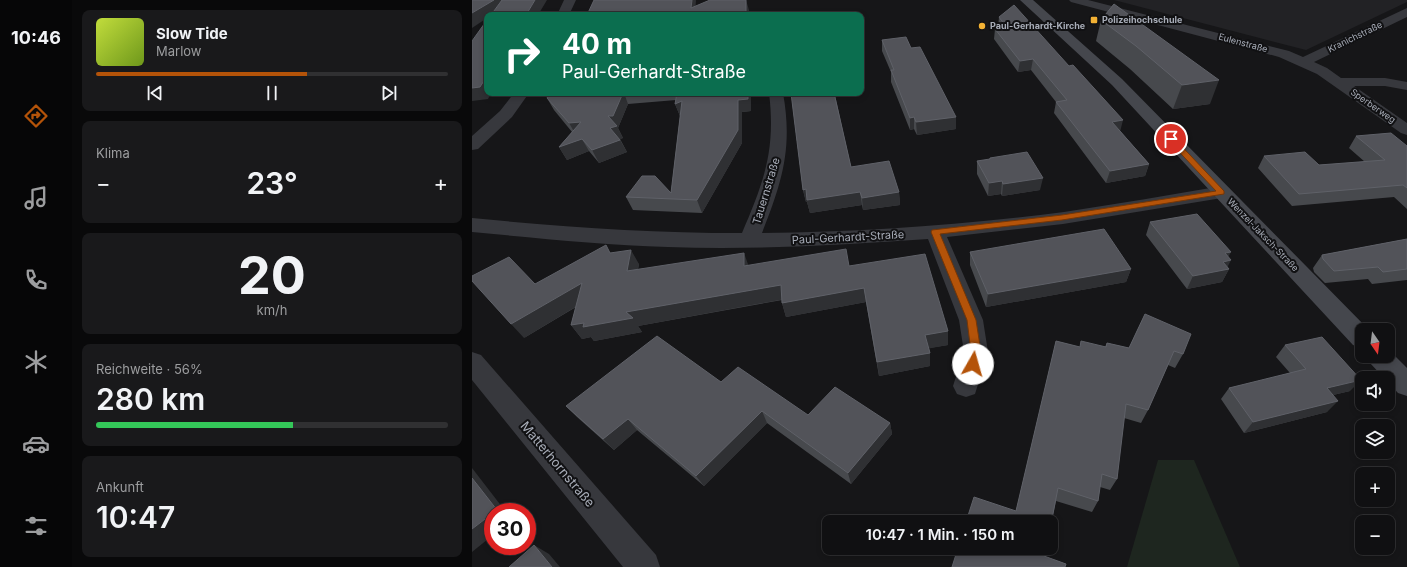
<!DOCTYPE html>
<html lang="de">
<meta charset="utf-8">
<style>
body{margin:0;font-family:Inter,sans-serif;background:#19191b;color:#f1f3f6;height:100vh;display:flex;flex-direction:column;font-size:15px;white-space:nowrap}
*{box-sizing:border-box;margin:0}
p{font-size:13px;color:#9c9d9f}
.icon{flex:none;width:22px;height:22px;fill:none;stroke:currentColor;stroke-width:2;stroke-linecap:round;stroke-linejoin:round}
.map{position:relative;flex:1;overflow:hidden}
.panel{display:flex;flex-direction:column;gap:10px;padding:10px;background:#09090a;width:400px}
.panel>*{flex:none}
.guide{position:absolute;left:12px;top:12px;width:380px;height:84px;border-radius:8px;box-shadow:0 2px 6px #0003,0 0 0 1px #303032;background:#0b6e4f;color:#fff;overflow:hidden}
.needle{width:26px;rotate:166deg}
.buttons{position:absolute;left:883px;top:323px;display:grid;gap:8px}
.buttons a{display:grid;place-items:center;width:40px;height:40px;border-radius:8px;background:#101012;box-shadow:0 2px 6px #0003,0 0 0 1px #303032;font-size:20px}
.speed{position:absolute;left:12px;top:503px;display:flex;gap:8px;font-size:20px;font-weight:700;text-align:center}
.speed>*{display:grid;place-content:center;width:52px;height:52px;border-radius:50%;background:#101012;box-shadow:0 2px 6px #0003,0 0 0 1px #303032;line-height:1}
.speed .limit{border:6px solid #d22;background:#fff;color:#111}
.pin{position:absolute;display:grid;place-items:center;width:34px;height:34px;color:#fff;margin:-17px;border:2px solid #fff;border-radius:50%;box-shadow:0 1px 4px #0007}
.me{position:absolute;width:44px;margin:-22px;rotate:7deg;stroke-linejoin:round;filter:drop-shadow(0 0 3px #0008)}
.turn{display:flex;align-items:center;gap:14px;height:84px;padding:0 12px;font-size:18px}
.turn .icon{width:52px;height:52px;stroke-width:2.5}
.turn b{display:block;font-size:28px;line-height:34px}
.big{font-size:30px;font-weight:600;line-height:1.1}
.panel .tile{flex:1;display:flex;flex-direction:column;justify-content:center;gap:6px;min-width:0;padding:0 14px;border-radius:8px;background:#19191b}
.panel .dial{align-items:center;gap:0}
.dial b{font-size:52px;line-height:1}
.song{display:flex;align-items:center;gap:12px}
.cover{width:48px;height:48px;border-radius:6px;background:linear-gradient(135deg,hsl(70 70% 55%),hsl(80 70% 35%))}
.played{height:4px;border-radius:2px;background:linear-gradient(90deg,#b45309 60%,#303032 60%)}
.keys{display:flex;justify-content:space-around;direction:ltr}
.heat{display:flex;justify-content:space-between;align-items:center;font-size:22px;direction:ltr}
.charge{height:6px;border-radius:3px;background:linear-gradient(90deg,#34c759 56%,#303032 0)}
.trip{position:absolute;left:350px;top:515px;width:236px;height:40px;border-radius:8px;background:#101012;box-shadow:0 2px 6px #0003,0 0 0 1px #303032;font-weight:600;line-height:40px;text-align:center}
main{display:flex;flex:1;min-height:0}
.menu{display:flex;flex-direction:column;width:72px;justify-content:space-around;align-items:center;background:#060607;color:#9c9d9f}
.menu .icon{width:28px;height:28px}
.menu .active{color:#b45309}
.menu b{font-size:18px;color:#f1f3f6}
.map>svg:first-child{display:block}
.built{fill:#222225}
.green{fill:#1e261f}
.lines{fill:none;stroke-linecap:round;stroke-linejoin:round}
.street{fill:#37383d;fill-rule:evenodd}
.secondary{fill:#45474d;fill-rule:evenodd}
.wall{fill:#47494d}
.shaded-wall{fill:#2f3033}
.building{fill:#525359;stroke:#5f6168}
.route{fill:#b45309;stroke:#753606}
.poi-dot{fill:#f2b134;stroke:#111113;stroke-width:1.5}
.labels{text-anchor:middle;stroke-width:4;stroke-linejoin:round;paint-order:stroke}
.far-poi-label{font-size:9px;font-weight:bold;fill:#a8adb8;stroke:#111113;text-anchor:start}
.far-street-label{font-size:9px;fill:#a8adb8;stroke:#111113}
.street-label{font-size:11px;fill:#a8adb8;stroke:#111113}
.near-street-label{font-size:13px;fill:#a8adb8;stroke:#111113}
</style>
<main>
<nav class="menu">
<b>10:46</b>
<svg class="icon active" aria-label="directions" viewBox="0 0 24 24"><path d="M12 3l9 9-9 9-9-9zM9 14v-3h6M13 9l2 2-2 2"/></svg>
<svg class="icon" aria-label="music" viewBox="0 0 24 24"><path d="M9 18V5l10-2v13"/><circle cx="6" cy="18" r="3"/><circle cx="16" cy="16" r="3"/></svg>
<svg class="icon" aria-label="phone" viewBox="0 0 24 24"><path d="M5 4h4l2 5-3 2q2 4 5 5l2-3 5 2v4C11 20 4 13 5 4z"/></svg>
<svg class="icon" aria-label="climate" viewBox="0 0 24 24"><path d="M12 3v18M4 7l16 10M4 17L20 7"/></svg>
<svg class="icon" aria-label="car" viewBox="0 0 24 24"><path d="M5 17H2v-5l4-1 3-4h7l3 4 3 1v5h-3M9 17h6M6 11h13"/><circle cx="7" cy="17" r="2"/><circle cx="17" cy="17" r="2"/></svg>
<svg class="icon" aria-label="filters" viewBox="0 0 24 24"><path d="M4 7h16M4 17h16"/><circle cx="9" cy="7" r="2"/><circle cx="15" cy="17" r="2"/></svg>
</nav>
<section class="panel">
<div class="tile">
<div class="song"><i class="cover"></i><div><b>Slow Tide</b><p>Marlow</p></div></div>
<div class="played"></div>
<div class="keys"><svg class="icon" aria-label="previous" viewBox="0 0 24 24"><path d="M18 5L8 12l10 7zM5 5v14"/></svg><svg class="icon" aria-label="pause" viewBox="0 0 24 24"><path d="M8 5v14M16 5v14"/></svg><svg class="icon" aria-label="next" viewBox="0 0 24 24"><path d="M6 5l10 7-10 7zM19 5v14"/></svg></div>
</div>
<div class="tile"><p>Klima</p>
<div class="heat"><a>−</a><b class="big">23°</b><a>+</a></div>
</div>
<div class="tile dial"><b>20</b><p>km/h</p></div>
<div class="tile"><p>Reichweite · 56%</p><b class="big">280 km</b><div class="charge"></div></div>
<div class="tile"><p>Ankunft</p><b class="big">10:47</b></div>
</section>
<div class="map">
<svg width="935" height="567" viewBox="0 0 935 567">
<rect width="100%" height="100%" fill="#161618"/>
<path class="built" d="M 642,0 L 935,0 L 935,2 L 834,50 Z"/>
<path class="green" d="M 686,460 L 722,460 L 768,567 L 655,567 Z"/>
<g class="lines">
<path class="street" d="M 92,0 L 104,0 L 97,15 L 85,15 Z
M 597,0 L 616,0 L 817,51 L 831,57 L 935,8 L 935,17 L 842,62 L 855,68 L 869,78 L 913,78 L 935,82 L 935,90 L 913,86 L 882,86 L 935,123 L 935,135 L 929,133 L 845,74 L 807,57 L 599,2 Z
M 42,93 L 57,93 L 40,117 L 6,149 L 0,150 L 0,136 L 28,111 Z
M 297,93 L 311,93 C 321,148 310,182 290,233 C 391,232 492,225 592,212 C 645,204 697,195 750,186 L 757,188 L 759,192 L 757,196 L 750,198 L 591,224 L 475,237 L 511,320 L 516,352 L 503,394 L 494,397 L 485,394 L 481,386 L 492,352 L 487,320 L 456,239 C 369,245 283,250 196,247 C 130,245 65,238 0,232 L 0,218 C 91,227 178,233 270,233 C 292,182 304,149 297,93 Z
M 0,352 L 9,355 L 184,555 L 188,567 L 151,567 L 0,380 Z"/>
<path class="secondary" d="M 548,0 L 561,0 L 650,79 L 897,330 L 890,330 L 890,348 L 881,345 L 640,85 Z
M 916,349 L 935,368 L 935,396 L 926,393 L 916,382 L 916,378 L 912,378 L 898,363 L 895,356 L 916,356 Z"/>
</g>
<path class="wall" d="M 642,4 L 738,104 L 701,109 L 658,69 L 624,41 L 629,20 Z
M 527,17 L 648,131 L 677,164 L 673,176 L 634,183 L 582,113 L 584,102 L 559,70 L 546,72 L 522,39 L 523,29 L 527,28 L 526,28 Z
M 410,40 L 439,48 L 484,129 L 445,135 L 442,129 L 438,130 L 419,82 L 419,72 L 410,51 Z
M 78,93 L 279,93 L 279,111 L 270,112 L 270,143 L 230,213 L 161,210 L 154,197 L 199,193 L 208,116 L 203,104 L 204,100 L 156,104 L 146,128 L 151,138 L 148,139 L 155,152 L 127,163 L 117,151 L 95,160 L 87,147 L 100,132 L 82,110 L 75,98 Z
M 319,93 L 369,95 L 363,95 L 379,167 L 427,192 L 428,205 L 391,210 L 390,205 L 338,213 L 335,202 L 334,202 L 331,190 Z
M 884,136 L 935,146 L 935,209 L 922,197 L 820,206 L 786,168 L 792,156 L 847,165 L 893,162 L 877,148 Z
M 518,158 L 568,190 L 530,196 L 529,194 L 516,196 L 505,174 L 505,161 L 517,160 Z
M 678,222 L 756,257 L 755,267 L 757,269 L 750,282 L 715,289 L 674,235 Z
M 935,239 L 935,280 L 900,284 L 896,279 L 853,283 L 842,272 L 841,268 L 850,255 Z
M 498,252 L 659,269 L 654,282 L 514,307 L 498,265 Z
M 139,253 L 167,264 L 166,269 L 276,265 L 377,266 L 476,331 L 476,345 L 457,348 L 458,353 L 458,366 L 407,376 L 394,302 L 314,317 L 310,303 L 310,300 L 166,326 L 170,332 L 122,341 L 119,337 L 110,339 L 99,325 L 104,307 L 52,338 Z
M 673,314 L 711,354 L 703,368 L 696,365 L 676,410 L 669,423 L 652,418 L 645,479 L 638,490 L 628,487 L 626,501 L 620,512 L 584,501 L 579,524 L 494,522 L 544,511 L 584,341 L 607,347 L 633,347 L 635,343 L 657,348 Z
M 813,345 L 878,391 L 861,395 L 855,412 L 772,433 L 749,399 L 757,388 L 818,373 L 804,357 Z
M 249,382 L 336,415 L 418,423 L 420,434 L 379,484 L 295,423 L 232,486 L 165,430 L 142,450 L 105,417 L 94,406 Z"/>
<path class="shaded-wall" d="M 22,0 L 41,0 L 20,15 L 15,15 L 15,18 L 0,28 L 0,13 Z
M 63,0 L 75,0 L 66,15 L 54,15 Z
M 220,0 L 224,0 L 223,15 L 219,8 Z
M 274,0 L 277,10 L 277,15 L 274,15 Z
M 561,59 L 559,70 L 546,72 L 548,61 Z
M 15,76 L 15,93 L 19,93 L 16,99 L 0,101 L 0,88 Z
M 747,80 L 738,104 L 701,109 L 710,85 Z
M 151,93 L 152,93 L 156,104 L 146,128 L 151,138 L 144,141 L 138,128 L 136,116 Z
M 276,93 L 279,93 L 279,111 L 270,112 L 270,143 L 230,213 L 225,200 L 266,100 Z
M 361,93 L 368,93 L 369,95 L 362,95 Z
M 210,101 L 215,114 L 208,116 L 203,104 Z
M 442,117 L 442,129 L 438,130 L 438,118 Z
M 484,117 L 484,129 L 445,135 L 444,122 Z
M 651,120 L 648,132 L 640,122 Z
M 109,122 L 104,135 L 97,123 Z
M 110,139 L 117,151 L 95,160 L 87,147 Z
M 148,140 L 155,152 L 127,163 L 120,150 Z
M 677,164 L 673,176 L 634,183 L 638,171 Z
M 571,178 L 568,190 L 530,196 L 531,184 Z
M 530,181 L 529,194 L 516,196 L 517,183 Z
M 334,189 L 388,192 L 390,205 L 338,213 L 335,202 L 334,202 L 331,190 Z
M 427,192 L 428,205 L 391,210 L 390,198 Z
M 159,250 L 167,264 L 163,285 L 155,271 Z
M 759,252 L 754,261 L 759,260 L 754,270 L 757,269 L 750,282 L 715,289 L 721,276 L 753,253 Z
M 272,253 L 277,267 L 272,266 Z
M 659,269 L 654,282 L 514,307 L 516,294 Z
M 110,283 L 120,297 L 52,338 L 39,324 Z
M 309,285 L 313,299 L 166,326 L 170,332 L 122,341 L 119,337 L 110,339 L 99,325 L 154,312 Z
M 392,288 L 394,302 L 314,317 L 310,303 Z
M 476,331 L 476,345 L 454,349 L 453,335 Z
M 458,353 L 458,366 L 407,376 L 405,362 Z
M 889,380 L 878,391 L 844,399 L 855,388 Z
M 866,401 L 855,412 L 772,433 L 781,422 Z
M 290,411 L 295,423 L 232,486 L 224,476 Z
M 156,419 L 165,430 L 142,450 L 131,439 Z
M 418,423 L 420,434 L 379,484 L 376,473 Z
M 0,468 L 34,512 L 23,512 L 0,478 Z
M 21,513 L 21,535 L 0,552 L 0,529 Z
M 62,545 L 77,554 L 88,567 L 80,567 Z"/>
<path class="building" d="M 0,0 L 22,0 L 0,13 Z
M 30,0 L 63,0 L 54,15 L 19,15 Z
M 122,0 L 220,0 L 219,8 L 238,0 L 274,0 L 274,15 L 115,15 Z
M 642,4 L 747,80 L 710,85 L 664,46 L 629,20 Z
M 542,5 L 597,66 L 601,65 L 651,120 L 640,122 L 677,164 L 638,171 L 584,102 L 595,100 L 561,59 L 548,61 L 523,29 L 535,28 L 527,17 Z
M 15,20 L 15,76 L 8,87 L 0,88 L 0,41 Z
M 434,37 L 439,48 L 448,47 L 484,117 L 444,122 L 442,117 L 438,118 L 419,70 L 422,70 L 410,40 Z
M 78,93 L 151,93 L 141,116 L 136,116 L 145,126 L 138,128 L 148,140 L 120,150 L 110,139 L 87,147 L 109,122 L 97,123 L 75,98 Z
M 205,93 L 276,93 L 276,99 L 266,100 L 266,130 L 225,200 L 154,197 L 170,176 L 183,176 L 199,193 L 210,101 L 203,104 Z
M 319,93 L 362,93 L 379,167 L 417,161 L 427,192 L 390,198 L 388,192 L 335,200 L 334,189 L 331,190 Z
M 919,133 L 935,146 L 935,188 L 931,185 L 827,194 L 792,156 L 833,152 L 847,165 L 913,160 L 884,136 Z
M 555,152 L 571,178 L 531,184 L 530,181 L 517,183 L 505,161 L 518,159 L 518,158 Z
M 725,214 L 759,252 L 753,253 L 759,260 L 751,262 L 757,269 L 721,276 L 678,222 Z
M 632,229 L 659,269 L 516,294 L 498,252 Z
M 935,239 L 935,269 L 911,272 L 906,267 L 862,271 L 851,259 L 850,255 Z
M 134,245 L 138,253 L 159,250 L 155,271 L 272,253 L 272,266 L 374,249 L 377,266 L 453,254 L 476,331 L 453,335 L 458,353 L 405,362 L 392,288 L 310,303 L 309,285 L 154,312 L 161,318 L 111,327 L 112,323 L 99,325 L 110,283 L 39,324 L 0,281 L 0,276 L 37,257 L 63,284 Z
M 673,314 L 719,334 L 711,354 L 702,351 L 676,410 L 654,404 L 645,479 L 630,474 L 626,501 L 586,488 L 579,524 L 579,522 L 494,522 L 502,497 L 544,511 L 584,341 L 608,347 L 609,341 L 634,347 L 635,343 L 657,348 Z
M 185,336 L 249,382 L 266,367 L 336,415 L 363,387 L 418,423 L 376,473 L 290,411 L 224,476 L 156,419 L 131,439 L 94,406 Z
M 850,337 L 889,380 L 855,388 L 866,401 L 781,422 L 757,388 L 834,369 L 813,345 Z
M 0,478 L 25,510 L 23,512 L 21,512 L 21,513 L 0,529 Z
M 62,545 L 80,567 L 37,567 Z
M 486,548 L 574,548 L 572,556 L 594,564 L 593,567 L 480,567 Z"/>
<path class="route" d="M 696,137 L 701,137 L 752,191 L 752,194 L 590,220 L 468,234 L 504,320 L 509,352 L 504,367 L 497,367 L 496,364 L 499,352 L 495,320 L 459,232 L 460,230 L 590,215 L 744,191 L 696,140 Z"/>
<g class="poi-dot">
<rect x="618" y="16" width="8" height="8" rx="2"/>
<circle cx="510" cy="26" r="4"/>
</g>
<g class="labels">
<g class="far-poi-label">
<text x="630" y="23">Polizeihochschule</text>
<text x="518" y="29">Paul-Gerhardt-Kirche</text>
</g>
<g class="far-street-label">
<text transform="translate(883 37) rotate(-26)" y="3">Kranichstraße</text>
<text transform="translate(771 43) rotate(15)" y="3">Eulenstraße</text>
<text transform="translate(901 106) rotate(35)" y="3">Sperberweg</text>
<text transform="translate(791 235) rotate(46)" y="3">Wenzel-Jaksch-Straße</text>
</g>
<g class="street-label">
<text transform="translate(294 191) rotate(-73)" y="4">Tauernstraße</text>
<text transform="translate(376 237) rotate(-3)" y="4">Paul-Gerhardt-Straße</text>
</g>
<g class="near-street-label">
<text transform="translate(86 464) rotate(50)" y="5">Matterhornstraße</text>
</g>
</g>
</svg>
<div class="buttons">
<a><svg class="needle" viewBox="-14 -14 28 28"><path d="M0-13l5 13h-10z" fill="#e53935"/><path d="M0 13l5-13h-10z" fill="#9c9d9f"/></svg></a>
<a><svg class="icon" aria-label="sound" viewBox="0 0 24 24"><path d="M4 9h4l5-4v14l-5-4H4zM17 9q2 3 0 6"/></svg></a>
<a><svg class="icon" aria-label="layers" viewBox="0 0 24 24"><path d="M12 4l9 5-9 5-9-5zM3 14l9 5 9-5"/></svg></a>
<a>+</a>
<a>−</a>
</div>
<div class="speed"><div class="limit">30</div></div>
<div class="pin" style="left:699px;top:139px;background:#d93025"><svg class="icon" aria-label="arrive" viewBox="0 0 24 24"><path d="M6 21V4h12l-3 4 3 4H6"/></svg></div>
<svg class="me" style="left:501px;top:364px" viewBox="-20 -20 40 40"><circle r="19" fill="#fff"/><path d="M0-13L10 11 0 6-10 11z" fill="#b45309"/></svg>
<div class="trip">10:47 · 1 Min. · 150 m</div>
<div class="guide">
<div class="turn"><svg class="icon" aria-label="right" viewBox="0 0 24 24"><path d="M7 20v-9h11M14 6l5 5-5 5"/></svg><div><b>40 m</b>Paul-Gerhardt-Straße</div></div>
</div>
</div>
</main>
